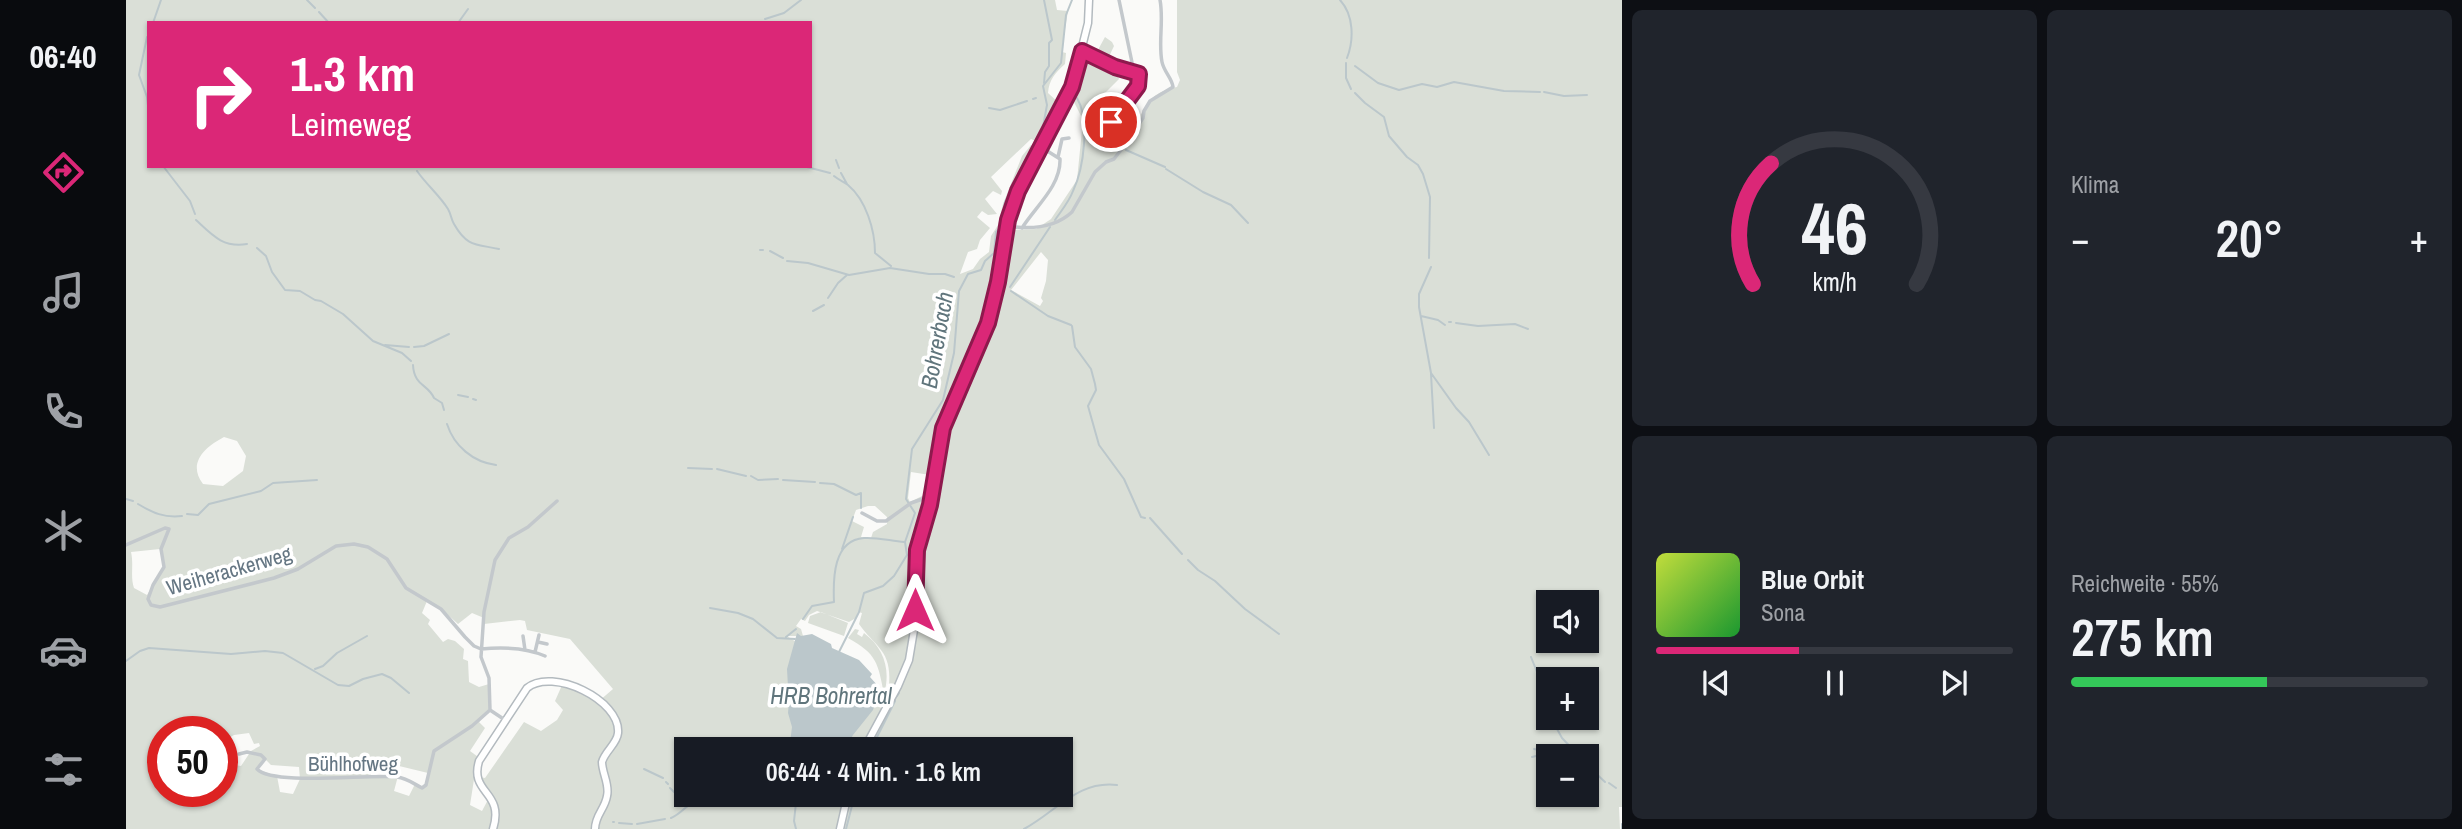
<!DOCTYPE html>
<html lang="de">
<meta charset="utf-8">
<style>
body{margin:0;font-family:"Archivo Narrow",sans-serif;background:#20242c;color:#f1f3f6;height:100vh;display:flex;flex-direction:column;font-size:26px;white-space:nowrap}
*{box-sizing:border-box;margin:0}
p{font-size:23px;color:#9ea1a6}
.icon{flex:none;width:38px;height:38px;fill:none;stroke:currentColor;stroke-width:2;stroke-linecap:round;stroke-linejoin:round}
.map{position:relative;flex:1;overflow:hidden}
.sheet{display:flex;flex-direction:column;gap:10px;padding:10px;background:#0d0f14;width:840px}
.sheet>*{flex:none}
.banner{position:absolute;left:21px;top:21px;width:665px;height:147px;border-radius:0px;box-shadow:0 2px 5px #0004;background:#db2777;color:#fff;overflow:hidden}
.buttons{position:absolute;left:1410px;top:590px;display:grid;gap:14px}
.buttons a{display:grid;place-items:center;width:63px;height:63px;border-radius:0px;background:#171b24;box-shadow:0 2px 5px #0004;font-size:35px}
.speed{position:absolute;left:21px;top:716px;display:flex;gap:14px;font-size:35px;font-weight:700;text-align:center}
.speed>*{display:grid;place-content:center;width:91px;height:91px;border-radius:50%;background:#171b24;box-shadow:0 2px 5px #0004;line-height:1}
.speed .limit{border:10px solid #d22;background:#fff;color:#111}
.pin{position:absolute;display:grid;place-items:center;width:60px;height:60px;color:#fff;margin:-30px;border:4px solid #fff;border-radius:50%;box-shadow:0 2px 7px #0007}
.me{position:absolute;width:77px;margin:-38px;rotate:0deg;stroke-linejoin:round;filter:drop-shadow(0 0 5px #0008)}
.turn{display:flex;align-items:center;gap:24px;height:147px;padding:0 28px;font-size:32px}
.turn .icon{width:91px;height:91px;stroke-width:2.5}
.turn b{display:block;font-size:49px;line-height:60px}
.big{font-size:52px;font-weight:600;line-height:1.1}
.sheet .card{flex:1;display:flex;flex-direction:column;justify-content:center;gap:10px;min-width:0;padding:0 24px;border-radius:10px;background:#20242c}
.sheet .dial{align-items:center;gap:0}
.dial svg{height:182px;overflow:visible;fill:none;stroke:#363941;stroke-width:7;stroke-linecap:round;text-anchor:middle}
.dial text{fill:#f1f3f6;stroke:none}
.song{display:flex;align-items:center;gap:21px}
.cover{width:84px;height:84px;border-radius:10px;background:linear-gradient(135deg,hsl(70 70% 55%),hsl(130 70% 35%))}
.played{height:7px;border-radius:4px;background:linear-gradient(90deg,#db2777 40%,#363941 40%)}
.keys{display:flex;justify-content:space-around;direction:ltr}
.heat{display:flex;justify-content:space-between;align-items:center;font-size:38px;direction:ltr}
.charge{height:10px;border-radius:5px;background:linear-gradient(90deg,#34c759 55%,#363941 0)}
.sheet .tiles{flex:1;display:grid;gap:10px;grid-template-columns:repeat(2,1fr)}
.trip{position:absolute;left:548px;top:737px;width:399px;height:70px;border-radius:0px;background:#171b24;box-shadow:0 2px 5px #0004;font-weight:600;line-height:70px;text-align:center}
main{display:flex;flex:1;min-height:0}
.dock{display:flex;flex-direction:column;width:126px;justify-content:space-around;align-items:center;background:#090b0e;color:#9ea1a6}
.dock .icon{width:49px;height:49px}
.dock .selected{color:#db2777}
.dock b{font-size:32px;color:#f1f3f6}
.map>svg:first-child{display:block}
.green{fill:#dadfd7;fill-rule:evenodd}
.water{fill:#bbc7cb}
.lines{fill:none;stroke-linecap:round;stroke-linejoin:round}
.stream{stroke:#bbc7cb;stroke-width:2}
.secondary-casing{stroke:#b3babf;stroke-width:9}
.street{stroke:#c3c8cc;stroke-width:3.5}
.secondary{stroke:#fff;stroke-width:6}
.route-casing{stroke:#8e194d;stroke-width:18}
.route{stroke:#db2777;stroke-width:12}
.labels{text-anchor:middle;stroke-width:7;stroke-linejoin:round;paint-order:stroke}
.street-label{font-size:21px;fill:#657683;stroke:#fff}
.water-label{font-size:23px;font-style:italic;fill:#60757c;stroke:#fff}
</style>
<main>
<nav class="dock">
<b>06:40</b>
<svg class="icon selected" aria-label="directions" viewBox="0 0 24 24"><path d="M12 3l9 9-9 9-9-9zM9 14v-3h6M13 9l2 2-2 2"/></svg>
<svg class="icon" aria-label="music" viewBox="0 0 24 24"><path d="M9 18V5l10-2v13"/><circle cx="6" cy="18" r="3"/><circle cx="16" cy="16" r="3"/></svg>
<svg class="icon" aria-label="phone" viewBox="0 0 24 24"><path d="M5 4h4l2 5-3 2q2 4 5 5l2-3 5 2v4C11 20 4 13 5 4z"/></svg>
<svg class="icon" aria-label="climate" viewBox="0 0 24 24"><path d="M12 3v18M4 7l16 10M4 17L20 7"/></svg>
<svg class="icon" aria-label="car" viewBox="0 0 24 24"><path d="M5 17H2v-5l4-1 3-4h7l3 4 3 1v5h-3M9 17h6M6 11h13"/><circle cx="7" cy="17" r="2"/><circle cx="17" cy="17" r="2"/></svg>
<svg class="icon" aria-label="filters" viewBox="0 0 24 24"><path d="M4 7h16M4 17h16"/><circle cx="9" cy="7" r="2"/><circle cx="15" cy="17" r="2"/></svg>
</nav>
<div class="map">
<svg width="1496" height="829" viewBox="0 0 1496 829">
<rect width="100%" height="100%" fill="#fafaf8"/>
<path class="green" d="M 0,0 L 929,0 L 931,10 L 942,11 L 936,47 L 936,52 L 940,53 L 939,64 C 929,73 923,80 922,93 L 934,104 L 912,142 L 905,139 L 865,177 L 876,191 L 875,195 L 867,191 L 859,199 L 871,214 L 862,215 L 856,211 L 851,217 L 864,228 L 854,240 L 851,249 L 842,252 L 834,274 L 847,269 L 854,259 L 863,252 L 865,236 L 872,225 L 877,204 L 896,156 L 905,145 L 909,147 L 893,181 L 880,223 L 885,230 L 910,229 L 925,219 L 951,180 L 957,120 L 946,98 L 960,57 L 967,59 L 979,37 L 986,42 L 988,46 L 980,63 L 988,67 L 993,79 L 978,94 L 984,101 L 967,118 L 968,140 L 994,149 C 1001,140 1009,130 1013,119 C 1021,101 1029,91 1051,87 L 1054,80 L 1051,72 L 1051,0 L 1496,0 L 1496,807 L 1493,807 L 1494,829 L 0,829 ZM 23,23 L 684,23 L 684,166 L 23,166 ZM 915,252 L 922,260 L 920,281 L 915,298 L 917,301 L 914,306 L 885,290 ZM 98,437 L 111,441 L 120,456 L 117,471 L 97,486 L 77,484 C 61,463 79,447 98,437 ZM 785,472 L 804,475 L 802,493 L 784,502 L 782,498 ZM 742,506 L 749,506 L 761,517 L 761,524 L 747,532 L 745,538 L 735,537 L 738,527 L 726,521 L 730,510 ZM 34,549 L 38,567 L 21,595 L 8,588 C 4,576 8,565 5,552 ZM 301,601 L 320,613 L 332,624 L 346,613 L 358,618 L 358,624 L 394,620 L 399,621 L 401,630 L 444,639 L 487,689 L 473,701 L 437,683 L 429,701 L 437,710 L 431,720 L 415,731 L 398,722 L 359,778 L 353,777 L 355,759 L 344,751 L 359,728 L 353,722 L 363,710 L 363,684 L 353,687 L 343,682 L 342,661 L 337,659 L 338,649 L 329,641 L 322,639 L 317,642 L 302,624 L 304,620 L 296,613 ZM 1423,602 L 1461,602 L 1461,640 L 1423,640 ZM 691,611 L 723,622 L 730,618 L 732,612 L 736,613 L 733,624 C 749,647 766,650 763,685 L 765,686 L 754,706 L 747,693 L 661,636 L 677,636 L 675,629 L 670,626 L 675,619 L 679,621 L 683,615 ZM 1423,679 L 1461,679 L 1461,718 L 1423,718 ZM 37,732 L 96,732 L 96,742 L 108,735 L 123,733 L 128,744 L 133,743 L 134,746 L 125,751 L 115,766 L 102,764 L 100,767 L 96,767 L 96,791 L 37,791 ZM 560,749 L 934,749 L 934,794 L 560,794 ZM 1423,756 L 1461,756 L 1461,794 L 1423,794 ZM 140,760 L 145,765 L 173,767 L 174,779 L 167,794 L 154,792 L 151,776 L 133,770 L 133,765 ZM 252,765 L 269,765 L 302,773 L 298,787 L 289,784 L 283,796 L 268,791 L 272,776 L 245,776 L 244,768 ZM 349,773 L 364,796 L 356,811 L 344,805 Z
M 695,612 L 722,623 L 718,636 L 682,623 L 684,616 Z
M 729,629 L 733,630 L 731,634 L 736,637 L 738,633 C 758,648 765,670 758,694 C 752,663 751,654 722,638 Z"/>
<path class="water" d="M 671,633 L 675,636 L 686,634 L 705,644 L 706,648 L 733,660 L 746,674 L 744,677 L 752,686 L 747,695 L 749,704 L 747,710 L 727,735 L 719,749 L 670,749 L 670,742 L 664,743 L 666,727 L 662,713 L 663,701 L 659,696 L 662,687 L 661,669 Z"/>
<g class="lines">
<path class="stream" d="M 181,0 L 189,8
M 918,0 L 926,40 L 923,43 L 923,66 L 919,72 L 918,83
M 1214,0 C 1228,15 1228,40 1221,58
M 193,12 L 203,23
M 639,19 L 658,13 L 675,0
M 27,23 L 35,0
M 332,23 L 342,9
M 21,37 L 13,75 L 21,97 L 23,114
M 1220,63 L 1220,78 L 1225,89
M 1229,66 L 1252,83 L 1273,90 L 1296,84 L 1311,87 L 1328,82 L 1378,91 L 1414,92
M 1418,92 L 1438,96 L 1461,95
M 1229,93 L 1239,103 L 1258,117 L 1263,136 L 1281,157 L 1292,165 L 1297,174 L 1304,197 L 1303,258
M 907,99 L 910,98
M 863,108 L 874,110 L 901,101
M 1000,150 L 1039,167
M 710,160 L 713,168
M 37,166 L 64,201 L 69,214
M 677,166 L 704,173
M 1040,169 L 1077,192 L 1105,205 L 1122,223
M 291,171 C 300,184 314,196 322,209 C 325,214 325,219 328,224 C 341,247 350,244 373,249
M 715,173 L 721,184
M 708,176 C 713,180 718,182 722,185 C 740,200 749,230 749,253 L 765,266
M 70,220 C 86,235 97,248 121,244
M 929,220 C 935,211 943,202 947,191 C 958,168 964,120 951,98
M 131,248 L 140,256 L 146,272 L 159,290 L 174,291 L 189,300 L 195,301 L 217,314 L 247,341 L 276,353 L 285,361
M 634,250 L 637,250
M 644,251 L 657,258
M 661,261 L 682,263 L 723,275 L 764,268 L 803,274 L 819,274 L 828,277
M 1305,267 L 1293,294 L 1293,307 L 1305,373 L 1330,408 L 1343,422 L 1363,455
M 884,287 L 924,227
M 885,291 L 922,316 L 945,325
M 702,298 L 712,283 L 721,275
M 687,311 L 698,305
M 1295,316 L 1312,320 L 1319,325
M 1323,322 L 1325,322
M 1330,323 L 1352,326 L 1389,324 L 1402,329
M 946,326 L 949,347 L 965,369 L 969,384 L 970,390 L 962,406 L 973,445 L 998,479 L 1015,517 L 1019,518
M 259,345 L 283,347
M 288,347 L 298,346 L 323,334
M 287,365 C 288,386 302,384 308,398 L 316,403 L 318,410
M 1305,374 L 1308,428
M 332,395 L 342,397
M 347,399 L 350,400
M 321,424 C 328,446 347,462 370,465
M 562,468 L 586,469
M 591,469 L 620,476
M 625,476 L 632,480 L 652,479
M 657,480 L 689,482
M 694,483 L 708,484 L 730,495 L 735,493 L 735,508
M 0,499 L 7,501
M 12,504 C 27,513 38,518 56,516
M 61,514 L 72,515 L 83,504 L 135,491 L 147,483 L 191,480
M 1024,518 L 1056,554
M 716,549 L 727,517
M 1062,560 L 1072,570 L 1089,581 L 1119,609 L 1153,634
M 584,608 L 612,613 L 627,619 L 651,638 L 669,639
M 677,619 L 686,606 L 708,602 C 707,579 707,540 738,538 C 751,537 765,541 778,542
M 660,637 L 670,629
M 713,652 L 733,612 L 738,593 L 757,586 L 768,576 L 781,555 L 779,542 L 789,513 L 780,499 L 786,449 L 817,400 L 828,353 L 833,291 L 842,274 L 855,270 L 859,261 L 868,253 L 870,232 L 875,227 L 879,202 L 917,127 L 921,105 L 917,86 L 935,63 L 940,15 L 946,0
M 1405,657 L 1423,702
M 0,661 L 14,651 L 23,648 L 105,654 L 139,651 L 157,653 L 212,685 L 223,686 L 237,679 L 256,674 L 265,678 L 283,693
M 189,669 L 197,666 L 211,653 L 241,636
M 771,696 L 773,693
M 1425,718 L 1436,738 L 1453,756
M 745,749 L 769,701
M 1408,749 L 1440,756
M 1406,757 L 1422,753
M 1461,765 L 1479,782
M 518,769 L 537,778
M 540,782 L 542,784
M 1483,783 L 1490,788
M 544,788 L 548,792 L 572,799
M 621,796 L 633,794
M 582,797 L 592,794
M 545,818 C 557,813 563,801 576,798
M 487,822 L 488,822
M 493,823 L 506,824
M 511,824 L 539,819
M 670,829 L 668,821 L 671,794
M 720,829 L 729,794
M 898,829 C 930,812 952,780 991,785
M 1496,829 L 1496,824"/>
<g class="secondary-casing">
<path id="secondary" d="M 738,749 L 772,686 L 783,660 L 788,630 L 791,550 L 804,505 L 817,427 L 862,323 L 872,282 L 882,220 L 892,191 L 946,87 L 962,23 L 963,0
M 367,829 C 379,791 343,794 353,761 L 401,688 C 426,667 495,700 492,733 C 491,744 479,751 476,762 C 476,773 484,785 481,796 C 479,809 469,815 469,829
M 714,829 L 722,794"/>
</g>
<path class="street" d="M 956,51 L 989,67 L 1008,72
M 985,122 C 995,109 1015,92 1013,74 L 1008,72 L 993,0
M 932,157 L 936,139 L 943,138
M 882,221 L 889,227 C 909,229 931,226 946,212 L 969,172 L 980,162 L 988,159 L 998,146 L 1017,118 L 1018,111 L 1024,101 L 1047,87 C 1046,78 1038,72 1036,62 C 1032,42 1038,21 1034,0
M 896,228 C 909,207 935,186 934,159 L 915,147
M 736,513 L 751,521 L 760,521 L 785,503 L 805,496
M 0,545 L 39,528 L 43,529 L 35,549 L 38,567 L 27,585 L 22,599 L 25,605 L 34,607 L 148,578 L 172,569 L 210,546 L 228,544 L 242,547 L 261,559 L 280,588 L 315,609 L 339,637 L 348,646 L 355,649
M 397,636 L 399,650
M 412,642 L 421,644
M 355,649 C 377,647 399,647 419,656
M 409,652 L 413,635
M 379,720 L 364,710 L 363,678 L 355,657 L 358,612 L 369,560 L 383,538 L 402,527 L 431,501
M 113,754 L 121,752 L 135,755 L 139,759 L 131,769 C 147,786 243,774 271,777 C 281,778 288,784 296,788 L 300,785 L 308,751 L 346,726 L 364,710"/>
<use href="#secondary" class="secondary"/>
</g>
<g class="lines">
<g class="route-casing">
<path id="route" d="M 789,610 L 791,550 L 804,505 L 817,428 L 862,323 L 872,282 L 882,220 L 892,191 L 946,87 L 956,51 L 989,67 L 1013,74 L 1012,86 L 985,122"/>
</g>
<use href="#route" class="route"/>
</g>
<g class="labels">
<g class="street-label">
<text transform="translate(103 571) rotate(-16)" y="7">Weiherackerweg</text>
<text x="227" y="771">Bühlhofweg</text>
</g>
<g class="water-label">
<text transform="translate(811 340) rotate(-80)" y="8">Bohrerbach</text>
<text x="705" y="704">HRB Bohrertal</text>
</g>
</g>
</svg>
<div class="buttons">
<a><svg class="icon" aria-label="sound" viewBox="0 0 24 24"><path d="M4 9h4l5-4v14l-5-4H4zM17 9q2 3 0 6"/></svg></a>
<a>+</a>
<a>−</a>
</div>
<div class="speed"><div class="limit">50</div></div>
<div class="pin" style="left:985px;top:122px;background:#d93025"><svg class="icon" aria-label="arrive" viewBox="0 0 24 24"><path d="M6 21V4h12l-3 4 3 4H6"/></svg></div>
<svg class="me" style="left:789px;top:610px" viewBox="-20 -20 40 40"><path d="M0-17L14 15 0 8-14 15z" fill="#db2777" stroke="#fff" stroke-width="4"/></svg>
<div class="trip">06:44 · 4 Min. · 1.6 km</div>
<div class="banner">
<div class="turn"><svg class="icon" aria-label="right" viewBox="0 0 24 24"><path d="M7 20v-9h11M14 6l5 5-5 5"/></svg><div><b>1.3 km</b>Leimeweg</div></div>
</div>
</div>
<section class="sheet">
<div class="tiles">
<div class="card dial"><svg viewBox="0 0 100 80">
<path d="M14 69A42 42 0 1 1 86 69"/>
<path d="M14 69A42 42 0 0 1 22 16" stroke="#db2777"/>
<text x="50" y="56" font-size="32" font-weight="700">46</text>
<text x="50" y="72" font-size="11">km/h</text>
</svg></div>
<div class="card"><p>Klima</p>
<div class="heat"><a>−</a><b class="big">20°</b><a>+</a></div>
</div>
<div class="card">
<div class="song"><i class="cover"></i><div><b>Blue Orbit</b><p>Sona</p></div></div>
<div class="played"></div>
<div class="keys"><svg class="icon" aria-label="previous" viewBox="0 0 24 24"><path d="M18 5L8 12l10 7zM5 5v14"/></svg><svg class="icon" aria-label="pause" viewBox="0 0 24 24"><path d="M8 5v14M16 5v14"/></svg><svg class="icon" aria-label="next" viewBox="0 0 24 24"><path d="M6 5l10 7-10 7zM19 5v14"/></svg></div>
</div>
<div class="card"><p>Reichweite · 55%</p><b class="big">275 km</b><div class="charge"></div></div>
</div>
</section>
</main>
